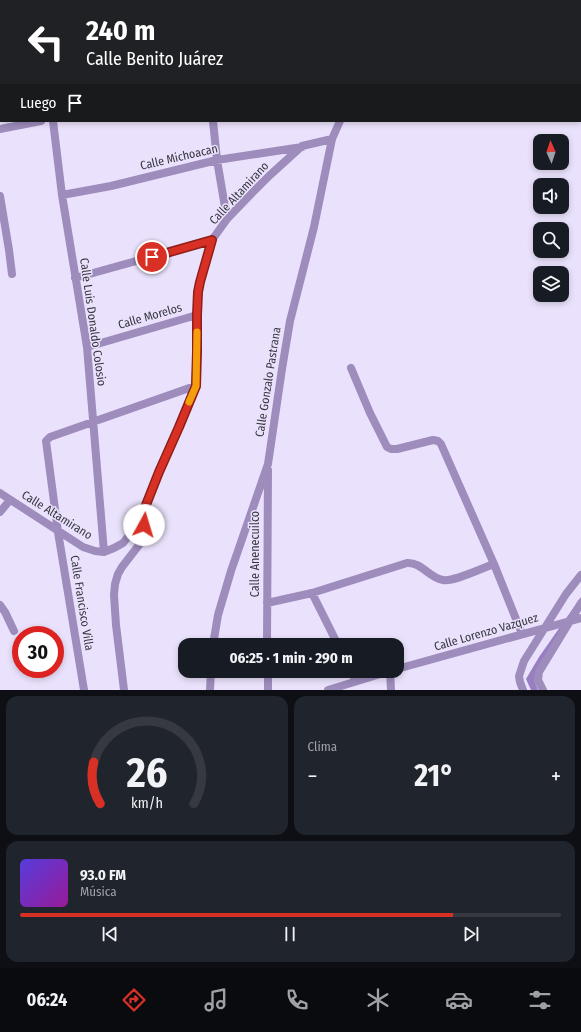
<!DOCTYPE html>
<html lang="es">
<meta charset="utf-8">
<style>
body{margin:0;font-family:"Fira Sans Condensed",sans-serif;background:#20242c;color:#f1f3f6;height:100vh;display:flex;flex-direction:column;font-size:15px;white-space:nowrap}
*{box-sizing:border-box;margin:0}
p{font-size:13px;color:#9ea1a6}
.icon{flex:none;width:22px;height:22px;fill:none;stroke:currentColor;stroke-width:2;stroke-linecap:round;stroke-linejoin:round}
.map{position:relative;height:690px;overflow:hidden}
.side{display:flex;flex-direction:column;gap:6px;padding:6px;background:#0d0f14;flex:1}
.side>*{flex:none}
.guide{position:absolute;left:0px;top:0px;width:581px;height:122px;box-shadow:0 2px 6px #0003;background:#202124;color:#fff;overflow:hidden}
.needle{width:26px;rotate:357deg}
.tools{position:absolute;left:533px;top:134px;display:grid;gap:8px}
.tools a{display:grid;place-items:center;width:36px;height:36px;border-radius:8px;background:#171b24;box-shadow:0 2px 6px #0003;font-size:20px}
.speed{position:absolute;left:12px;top:626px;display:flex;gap:8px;font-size:20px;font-weight:700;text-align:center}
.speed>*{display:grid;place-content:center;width:52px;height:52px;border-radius:50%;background:#171b24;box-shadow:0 2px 6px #0003;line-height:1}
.speed .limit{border:6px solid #d22;background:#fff;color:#111}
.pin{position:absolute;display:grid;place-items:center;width:34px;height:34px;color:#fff;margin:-17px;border:2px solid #fff;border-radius:50%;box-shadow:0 1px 4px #0007}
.me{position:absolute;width:44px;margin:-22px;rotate:6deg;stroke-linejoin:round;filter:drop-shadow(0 0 3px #0008)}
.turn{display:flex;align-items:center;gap:14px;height:84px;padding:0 20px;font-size:18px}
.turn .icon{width:52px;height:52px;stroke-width:2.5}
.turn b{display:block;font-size:28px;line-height:34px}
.then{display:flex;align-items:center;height:38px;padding:0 20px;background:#0003;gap:8px;font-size:15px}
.big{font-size:30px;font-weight:700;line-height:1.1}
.side .card{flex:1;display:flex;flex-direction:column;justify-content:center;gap:6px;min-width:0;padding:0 14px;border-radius:12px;background:#20242c}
.side .dial{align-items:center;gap:0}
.dial svg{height:104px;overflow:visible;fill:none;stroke:#363941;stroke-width:7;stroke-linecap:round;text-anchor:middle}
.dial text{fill:#f1f3f6;stroke:none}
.song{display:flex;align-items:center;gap:12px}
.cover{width:48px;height:48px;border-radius:6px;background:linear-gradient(135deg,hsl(250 70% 55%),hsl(300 70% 35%))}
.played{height:4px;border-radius:2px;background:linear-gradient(90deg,#d93025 80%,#363941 80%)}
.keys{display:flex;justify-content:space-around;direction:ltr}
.heat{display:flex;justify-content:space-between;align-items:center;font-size:22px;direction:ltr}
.side .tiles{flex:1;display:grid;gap:6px;grid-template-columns:1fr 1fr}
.card:last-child{grid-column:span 2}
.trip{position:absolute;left:178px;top:638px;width:226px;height:40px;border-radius:12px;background:#171b24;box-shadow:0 2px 6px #0003;font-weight:700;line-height:40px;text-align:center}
.tab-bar{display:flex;height:64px;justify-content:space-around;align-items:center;background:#090b0e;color:#9ea1a6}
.tab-bar .icon{width:28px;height:28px}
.tab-bar .selected{color:#d93025}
.tab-bar b{font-size:18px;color:#f1f3f6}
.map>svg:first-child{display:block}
.water{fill:#977fc2}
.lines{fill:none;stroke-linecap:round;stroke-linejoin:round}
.street{stroke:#9d8cbc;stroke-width:8}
.route-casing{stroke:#8d1f18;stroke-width:10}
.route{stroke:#d93025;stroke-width:7}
.slow{stroke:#f59e0b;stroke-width:7}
.labels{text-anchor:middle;stroke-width:3;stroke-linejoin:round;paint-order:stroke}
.street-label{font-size:12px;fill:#393640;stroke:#eae2fc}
</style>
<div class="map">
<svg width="581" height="690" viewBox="0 0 581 690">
<rect width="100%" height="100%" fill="#eae2fc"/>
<path class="water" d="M 581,597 L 581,601 L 534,680 L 538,690 L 531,690 L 526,679 L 539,657 Z"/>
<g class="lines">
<path class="street" d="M 117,0 L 117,1
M 345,0 L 345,1
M 464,0 L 464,1
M 14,1 L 15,0
M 220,1 L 222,0
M 562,1 L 564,0
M 580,64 L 581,66
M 0,80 L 1,74
M 53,121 L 62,195 L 87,347 L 104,552
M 213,121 L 217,160 L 227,219
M 0,129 L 41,121
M 62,195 L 111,186 L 217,160 L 302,147
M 0,196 L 9,250 L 12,274
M 75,278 L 212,240
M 87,347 L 197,315
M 351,368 L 370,413 L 387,447 L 391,449 L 397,449 L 433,440 L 438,441 L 441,444 L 494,564 L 522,634
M 0,493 L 83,547 L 95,551 L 104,552 L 114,548 L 123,543 L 132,532 L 144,510 L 159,471 L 179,427 L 195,386 L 197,352 L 197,315 L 198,292 L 200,282 L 212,240 L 227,219 L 253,192 L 269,176 L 302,146 L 332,139
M 0,512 L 10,500
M 312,593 L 338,645
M 267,603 L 312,593 L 407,563 C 422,562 429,578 443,580 C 454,582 482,568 494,564
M 0,605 L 5,612 L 14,631
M 213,645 L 218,615 L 231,571 L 268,464 L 282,369 L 290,321 L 314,227 L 332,139 L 340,121
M 267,645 L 268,470
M 397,669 L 581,618
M 268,671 L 268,690
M 351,671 L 356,681
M 390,671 L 391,690
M 84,690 L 58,532 L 46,441 L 50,437 L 195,386
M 124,690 L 116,625 L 114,595 L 115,584 L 118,574 L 122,567 L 139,545 L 143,535 L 144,512
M 210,690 L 211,671
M 328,690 L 390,671
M 523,690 L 520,682 L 519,676 L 524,661 L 566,594 L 581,575
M 543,690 L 538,680 L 539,672 L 581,603"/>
</g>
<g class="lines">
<g class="route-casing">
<path id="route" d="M 144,525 L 144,510 L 159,472 L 179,427 L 196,386 L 197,352 L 197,315 L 198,292 L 200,282 L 212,240 L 152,257"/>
</g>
<use href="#route" class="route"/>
<path class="slow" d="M 189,402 L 196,386 L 197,332"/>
</g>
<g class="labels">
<g class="street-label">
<text transform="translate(179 157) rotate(-13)" y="4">Calle Michoacan</text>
<text transform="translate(239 193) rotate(-47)" y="4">Calle Altamirano</text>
<text transform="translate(150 316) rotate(-16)" y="4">Calle Morelos</text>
<text transform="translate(93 322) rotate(82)" y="4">Calle Luis Donaldo Colosio</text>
<text transform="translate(268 382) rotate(-81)" y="4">Calle Gonzalo Pastrana</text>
<text transform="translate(57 515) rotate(32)" y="4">Calle Altamirano</text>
<text transform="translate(255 554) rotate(-90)" y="4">Calle Anenecuilco</text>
<text transform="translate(82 603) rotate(81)" y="4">Calle Francisco Villa</text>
<text transform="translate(486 632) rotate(-16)" y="4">Calle Lorenzo Vazquez</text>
</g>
</g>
</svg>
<div class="tools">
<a><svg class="needle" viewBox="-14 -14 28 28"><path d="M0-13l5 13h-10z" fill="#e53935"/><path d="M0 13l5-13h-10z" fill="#9ea1a6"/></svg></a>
<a><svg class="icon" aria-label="sound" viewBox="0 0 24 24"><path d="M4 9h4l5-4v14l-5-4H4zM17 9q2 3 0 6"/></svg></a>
<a><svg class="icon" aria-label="search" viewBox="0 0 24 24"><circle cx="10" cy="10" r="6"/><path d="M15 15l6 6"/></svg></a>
<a><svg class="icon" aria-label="layers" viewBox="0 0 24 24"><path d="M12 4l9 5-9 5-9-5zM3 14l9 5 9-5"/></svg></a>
</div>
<div class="speed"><div class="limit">30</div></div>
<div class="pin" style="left:152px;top:257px;background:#d93025"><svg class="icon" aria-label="arrive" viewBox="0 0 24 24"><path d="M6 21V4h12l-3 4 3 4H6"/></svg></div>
<svg class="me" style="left:144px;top:525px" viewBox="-20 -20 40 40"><circle r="19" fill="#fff"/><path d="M0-13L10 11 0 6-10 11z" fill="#d93025"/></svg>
<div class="trip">06:25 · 1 min · 290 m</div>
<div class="guide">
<div class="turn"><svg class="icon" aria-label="left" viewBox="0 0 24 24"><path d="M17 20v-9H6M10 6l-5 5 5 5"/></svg><div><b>240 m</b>Calle Benito Juárez</div></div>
<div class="then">Luego<svg class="icon" aria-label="arrive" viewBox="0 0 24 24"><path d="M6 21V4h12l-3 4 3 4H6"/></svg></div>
</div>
</div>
<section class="side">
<div class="tiles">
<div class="card dial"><svg viewBox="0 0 100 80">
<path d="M14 69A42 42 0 1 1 86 69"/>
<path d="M14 69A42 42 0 0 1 9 37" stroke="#d93025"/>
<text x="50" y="56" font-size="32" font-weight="700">26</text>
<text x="50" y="72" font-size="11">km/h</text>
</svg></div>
<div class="card"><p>Clima</p>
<div class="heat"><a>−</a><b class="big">21°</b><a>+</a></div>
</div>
<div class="card">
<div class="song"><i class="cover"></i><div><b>93.0 FM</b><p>Música</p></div></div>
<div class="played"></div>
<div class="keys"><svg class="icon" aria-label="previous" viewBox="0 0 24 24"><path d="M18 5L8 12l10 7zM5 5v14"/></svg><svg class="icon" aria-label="pause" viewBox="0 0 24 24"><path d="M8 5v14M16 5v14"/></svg><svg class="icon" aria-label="next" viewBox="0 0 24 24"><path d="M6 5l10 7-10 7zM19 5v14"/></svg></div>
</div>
</div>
</section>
<nav class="tab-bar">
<b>06:24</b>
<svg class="icon selected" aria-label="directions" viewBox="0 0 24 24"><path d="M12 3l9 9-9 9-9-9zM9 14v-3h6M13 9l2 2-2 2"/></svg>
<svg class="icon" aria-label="music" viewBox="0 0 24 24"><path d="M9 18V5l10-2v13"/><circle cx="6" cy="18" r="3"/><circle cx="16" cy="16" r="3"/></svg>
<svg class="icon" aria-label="phone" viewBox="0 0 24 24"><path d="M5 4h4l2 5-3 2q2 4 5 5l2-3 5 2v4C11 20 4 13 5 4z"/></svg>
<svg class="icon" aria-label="climate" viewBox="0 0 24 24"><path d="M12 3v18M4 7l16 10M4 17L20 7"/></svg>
<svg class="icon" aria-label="car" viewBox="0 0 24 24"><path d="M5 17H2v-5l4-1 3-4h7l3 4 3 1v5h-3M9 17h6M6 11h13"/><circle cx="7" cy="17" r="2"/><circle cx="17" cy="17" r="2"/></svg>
<svg class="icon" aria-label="filters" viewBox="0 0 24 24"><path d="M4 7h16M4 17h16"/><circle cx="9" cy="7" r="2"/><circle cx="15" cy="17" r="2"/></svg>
</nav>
